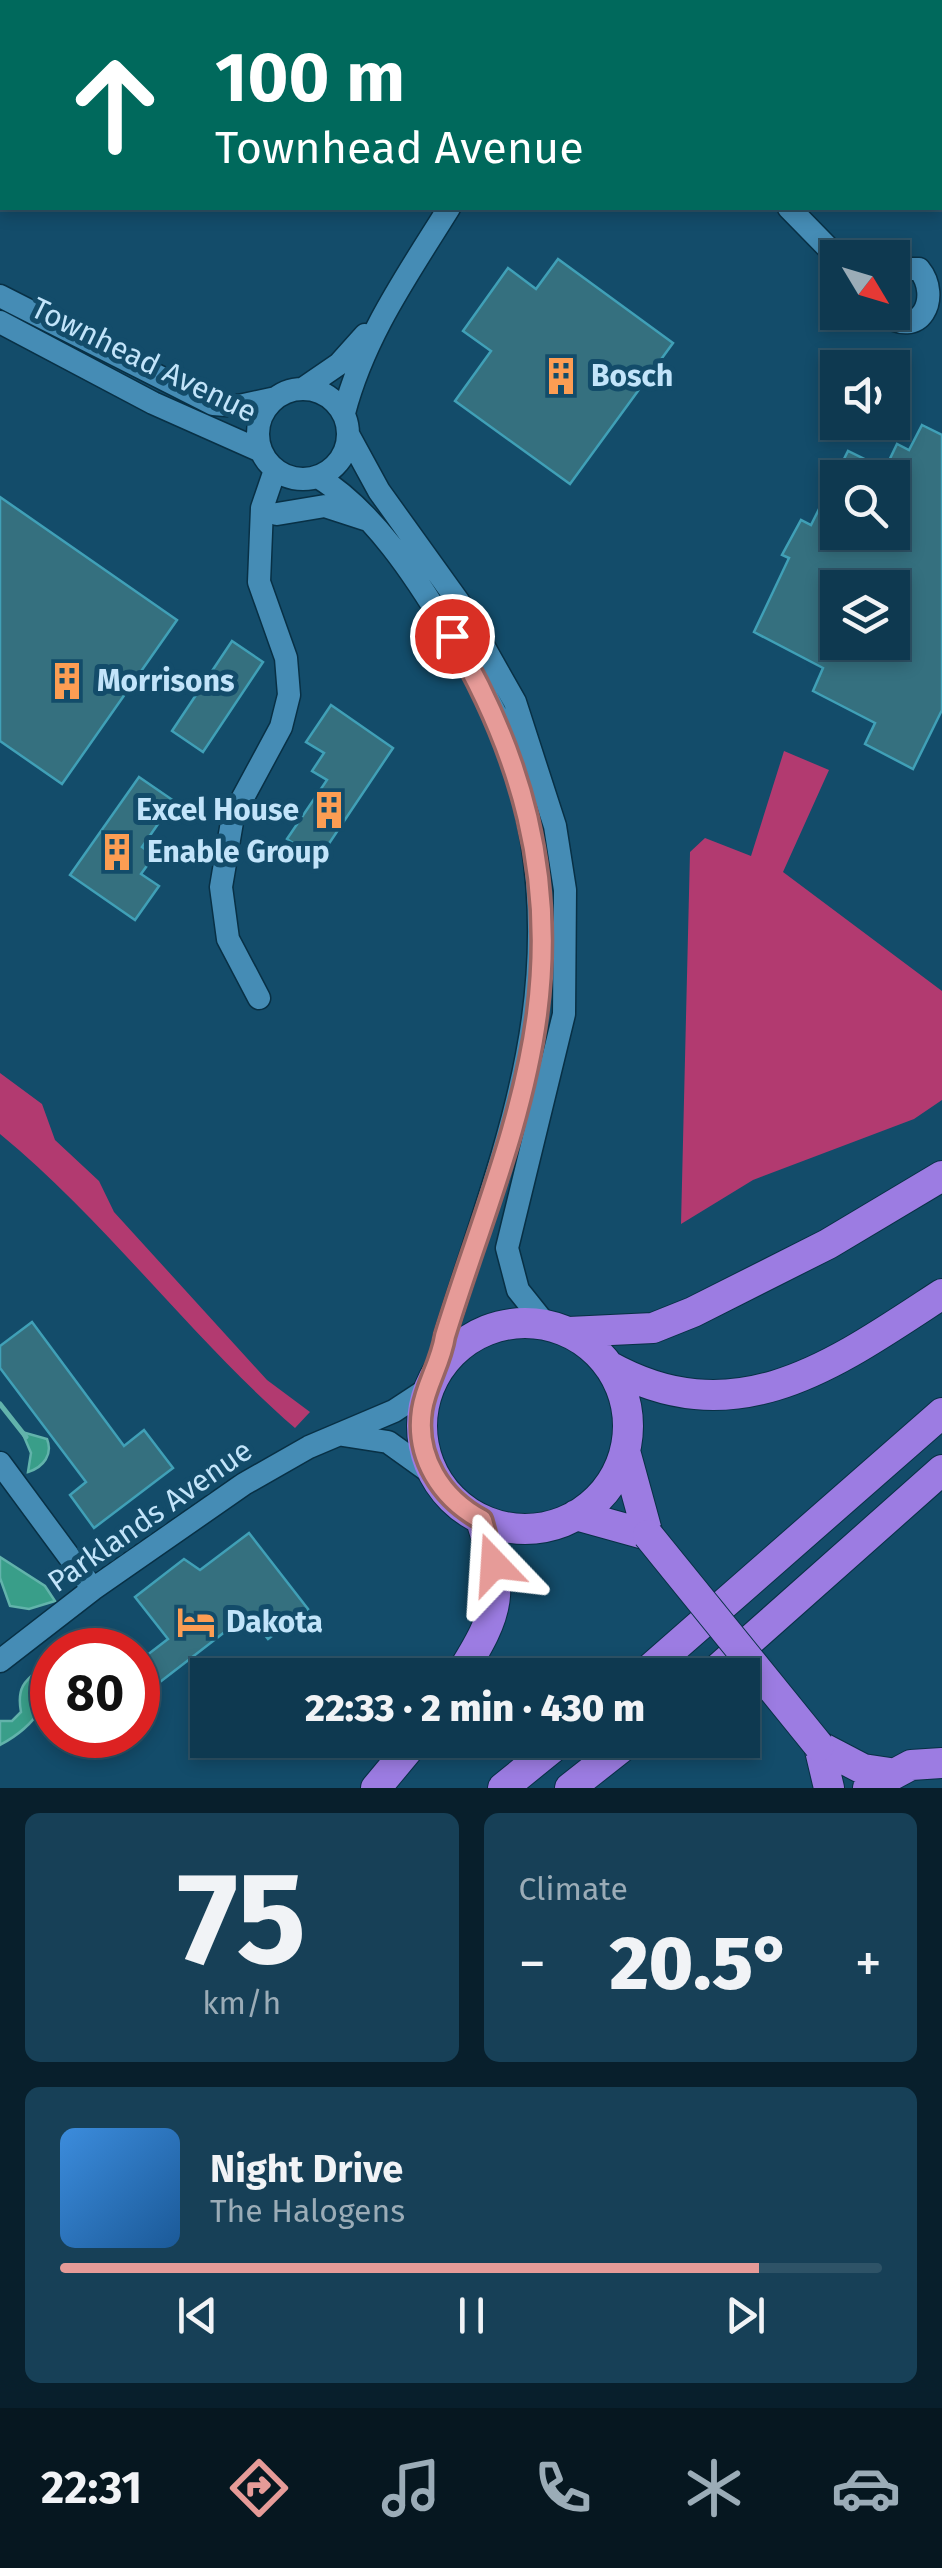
<!DOCTYPE html>
<meta charset="utf-8">
<style>
body{margin:0;font-family:"Fira Sans",sans-serif;background:#174057;color:#f1f3f6;height:100vh;display:flex;flex-direction:column;font-size:38px;white-space:nowrap}
*{box-sizing:border-box;margin:0}
p{font-size:32px;color:#9bacb7}
.icon{flex:none;width:55px;height:55px;fill:none;stroke:currentColor;stroke-width:2;stroke-linecap:round;stroke-linejoin:round}
.map{position:relative;height:1788px;overflow:hidden}
.side{display:flex;flex-direction:column;gap:25px;padding:25px;background:#081f2c;flex:1}
.side>*{flex:none}
.guide{position:absolute;left:0px;top:0px;width:942px;height:210px;box-shadow:0 5px 15px #0003,0 0 0 2px #2e5367;background:#00695c;color:#fff;overflow:hidden}
.needle{width:65px;rotate:128deg}
.buttons{position:absolute;left:820px;top:240px;display:grid;gap:20px}
.buttons a{display:grid;place-items:center;width:90px;height:90px;border-radius:0px;background:#0e3950;box-shadow:0 5px 15px #0003,0 0 0 2px #2e5367;font-size:50px}
.speed{position:absolute;left:30px;top:1628px;display:flex;gap:20px;font-size:50px;font-weight:700;text-align:center}
.speed>*{display:grid;place-content:center;width:130px;height:130px;border-radius:50%;background:#0e3950;box-shadow:0 5px 15px #0003,0 0 0 2px #2e5367;line-height:1}
.speed .limit{border:15px solid #d22;background:#fff;color:#111}
.pin{position:absolute;display:grid;place-items:center;width:85px;height:85px;color:#fff;margin:-42px;border:5px solid #fff;border-radius:50%;box-shadow:0 2px 10px #0007}
.me{position:absolute;width:110px;margin:-55px;rotate:340deg;stroke-linejoin:round;filter:drop-shadow(0 0 8px #0008)}
.turn{display:flex;align-items:center;gap:35px;height:210px;padding:0 50px;font-size:45px}
.turn .icon{width:130px;height:130px;stroke-width:2.5}
.turn b{display:block;font-size:70px;line-height:85px}
.big{font-size:75px;font-weight:800;line-height:1.1}
.side .widget{flex:1;display:flex;flex-direction:column;justify-content:center;gap:15px;min-width:0;padding:0 35px;border-radius:15px;background:#174057}
.side .dial{align-items:center;gap:0}
.dial b{font-size:130px;line-height:1}
.song{display:flex;align-items:center;gap:30px}
.cover{width:120px;height:120px;border-radius:15px;background:linear-gradient(135deg,hsl(210 70% 55%),hsl(210 70% 35%))}
.played{height:10px;border-radius:5px;background:linear-gradient(90deg,#e69b98 85%,#2e5367 85%)}
.keys{display:flex;justify-content:space-around;direction:ltr}
.heat{display:flex;justify-content:space-between;align-items:center;font-size:55px;direction:ltr}
.side .tiles{flex:1;display:grid;gap:25px;grid-template-columns:1fr 1fr}
.widget:last-child{grid-column:span 2}
.trip{position:absolute;left:190px;top:1658px;width:570px;height:100px;border-radius:0px;background:#0e3950;box-shadow:0 5px 15px #0003,0 0 0 2px #2e5367;font-weight:800;line-height:100px;text-align:center}
.dock{display:flex;height:160px;justify-content:space-around;align-items:center;background:#061720;color:#9bacb7}
.dock .icon{width:70px;height:70px}
.dock .active{color:#e69b98}
.dock b{font-size:45px;color:#f1f3f6}
.map>svg:first-child{display:block}
.green{fill:#b23a70}
.water{fill:#399e89;stroke:#62b3ab;stroke-width:2.5}
.lines{fill:none;stroke-linecap:round;stroke-linejoin:round}
.stream{stroke:#62b3ab;stroke-width:5}
.building{fill:#35707f;stroke:#40a0b7;stroke-width:2.5;fill-rule:evenodd}
.minor-casing{stroke:#083045;stroke-width:25}
.highway-casing{stroke:#083045;stroke-width:32}
.minor{stroke:#458cb5;stroke-width:22}
.highway{stroke:#9c7ce2;stroke-width:30}
.highway-bridge-casing{stroke:#083045;stroke-width:32;stroke-linecap:butt}
.highway-bridge{stroke:#9c7ce2;stroke-width:30}
.route-casing{stroke:#966563;stroke-width:25}
.route{stroke:#e69b98;stroke-width:18}
.labels{text-anchor:middle;stroke-width:10;stroke-linejoin:round;paint-order:stroke}
.street-label{font-size:30px;fill:#c2e4fa;stroke:#134c6a}
.poi-label{font-size:30px;font-weight:bold;fill:#c2e4fa;stroke:#134c6a;text-anchor:start}
</style>
<div class="map">
<svg width="942" height="1788" viewBox="0 0 942 1788">
<rect width="100%" height="100%" fill="#134c6a"/>
<path class="green" d="M 784,751 L 829,770 L 783,872 L 942,991 L 942,1100 L 914,1119 L 753,1180 L 681,1224 L 690,852 L 705,838 L 751,856 Z
M 0,1073 L 42,1104 L 55,1140 L 99,1181 L 114,1212 L 267,1380 L 310,1412 L 295,1428 C 190,1337 108,1223 0,1134 Z"/>
<path class="water" d="M 22,1432 L 47,1439 C 53,1454 44,1467 28,1472 L 31,1453 Z
M 0,1557 L 45,1586 L 55,1601 L 29,1609 L 10,1606 L 0,1578 Z
M 52,1658 C 53,1700 37,1725 0,1745 L 0,1721 L 12,1721 L 21,1712 C 15,1680 32,1678 52,1658 Z"/>
<g class="lines">
<path class="stream" d="M 0,1404 L 26,1437"/>
</g>
<path class="building" d="M 558,259 L 673,343 L 570,484 L 455,401 L 491,351 L 463,331 L 508,268 L 536,289 Z
M 922,425 L 942,435 L 942,710 L 913,769 L 865,744 L 875,723 L 813,691 L 823,668 L 754,632 L 789,558 L 782,555 L 801,520 L 811,525 L 848,451 L 885,469 L 897,444 L 909,450 ZM 838,478 L 892,478 L 892,532 L 838,532 ZM 838,588 L 892,588 L 892,642 L 838,642 Z
M 0,497 L 177,620 L 62,784 L 0,741 Z
M 232,641 L 263,662 L 203,752 L 172,731 Z
M 331,705 L 393,748 L 318,860 L 287,839 L 327,780 L 312,771 L 324,753 L 306,742 Z
M 139,777 L 174,801 L 142,847 L 154,856 L 141,874 L 159,886 L 135,920 L 70,875 Z
M 32,1322 L 124,1446 L 144,1430 L 173,1468 L 94,1528 L 70,1495 L 86,1482 L 0,1368 L 0,1346 Z
M 249,1533 L 308,1609 L 268,1639 L 248,1614 L 138,1699 L 138,1662 L 168,1639 L 135,1597 L 184,1559 L 200,1570 Z"/>
<g class="lines">
<g class="minor-casing">
<path id="minor" d="M 557,0 L 557,2
M 632,0 L 634,2
M 789,208 L 838,258
M 0,296 L 213,404 L 239,406 L 276,398
M 882,312 C 920,343 942,297 919,269 L 892,269
M 0,322 L 153,403 L 261,451
M 304,388 L 339,364 L 365,335
M258 434a45 45 0 1 1 90 0a45 45 0 1 1-90 0Z
M 344,413 C 364,336 408,274 449,208
M 349,436 L 379,491 L 458,601 L 515,702 L 555,826 L 565,890 L 564,1014 L 507,1248 L 518,1290 L 546,1325
M 318,477 C 373,511 416,577 449,632 C 468,664 489,697 504,731 C 518,766 526,805 532,841 C 561,1022 497,1167 445,1336 L 441,1366
M 277,514 L 325,506 L 365,519
M 259,998 L 228,939 L 221,887 L 233,816 L 281,727 L 289,695 L 286,658 L 259,582 L 262,508 L 275,470
M 343,1435 L 388,1442 L 434,1475
M 0,1463 L 93,1589
M 0,1661 L 93,1589 L 244,1484 L 309,1447 L 394,1411 L 429,1388"/>
</g>
<g class="highway-casing">
<path id="highway" d="M422 1426a103 103 0 1 1 206 0a103 103 0 1 1-206 0Z
M 569,1332 L 653,1328 L 693,1312 L 828,1244 L 942,1176
M 609,1366 C 737,1437 835,1364 942,1294
M 625,1451 L 648,1535
M 576,1515 L 648,1535
M 460,1675 C 501,1610 504,1593 481,1520
M 643,1675 L 942,1413
M 711,1675 L 942,1470
M 819,1746 L 863,1769 L 890,1773
M 819,1746 L 829,1788
M 376,1788 L 416,1740
M 503,1788 L 562,1740
M 570,1788 L 631,1740
M 868,1788 L 911,1765 L 942,1763"/>
</g>
<use href="#minor" class="minor"/>
<use href="#highway" class="highway"/>
<g class="highway-bridge-casing">
<path id="highway-bridge" d="M 648,1535 L 819,1746"/>
</g>
<use href="#highway-bridge" class="highway-bridge"/>
</g>
<g class="lines">
<g class="route-casing">
<path id="route" d="M 452,636 C 522,755 555,875 537,1014 C 523,1123 477,1231 445,1336 C 441,1363 426,1384 422,1410 C 415,1457 441,1498 482,1520 L 494,1564"/>
</g>
<use href="#route" class="route"/>
</g>
<defs>
<g id="building-bare" transform="scale(3)"><path d="M-4-6H4V6H1V3H-1V6H-4ZM-2.5-4.3h1.7v1.8h-1.7ZM.8-4.3h1.7v1.8H.8ZM-2.5-1h1.7V.8h-1.7ZM.8-1h1.7V.8H.8Z" fill="#fc9d53" stroke="#134c6a" stroke-width="2.5" paint-order="stroke"/></g>
<g id="hotel-bare" transform="scale(3)"><path d="M-6-4.5h1.5V1H6V5H4.5V3h-9V5H-6ZM-4 0a1.8 1.8 0 1 1 3.6 0ZM.5 0V-2.5h3Q6-2.5 6 0Z" fill="#fc9d53" stroke="#134c6a" stroke-width="2.5" paint-order="stroke"/></g>
</defs>
<g fill-rule="evenodd">
<use href="#building-bare" x="561" y="376"/>
<use href="#building-bare" x="67" y="681"/>
<use href="#building-bare" x="329" y="810"/>
<use href="#building-bare" x="117" y="852"/>
<use href="#hotel-bare" x="196" y="1622"/>
</g>
<g class="labels">
<g class="street-label">
<text transform="translate(144 360) rotate(26)" y="10">Townhead Avenue</text>
<text transform="translate(150 1516) rotate(-35)" y="10">Parklands Avenue</text>
</g>
<g class="poi-label">
<text x="591" y="386">Bosch</text>
<text x="97" y="691">Morrisons</text>
<text x="299" y="820" text-anchor="end">Excel House</text>
<text x="147" y="862">Enable Group</text>
<text x="226" y="1632">Dakota</text>
</g>
</g>
</svg>
<div class="buttons">
<a><svg class="needle" viewBox="-14 -14 28 28"><path d="M0-13l5 13h-10z" fill="#e53935"/><path d="M0 13l5-13h-10z" fill="#9bacb7"/></svg></a>
<a><svg class="icon" aria-label="sound" viewBox="0 0 24 24"><path d="M4 9h4l5-4v14l-5-4H4zM17 9q2 3 0 6"/></svg></a>
<a><svg class="icon" aria-label="search" viewBox="0 0 24 24"><circle cx="10" cy="10" r="6"/><path d="M15 15l6 6"/></svg></a>
<a><svg class="icon" aria-label="layers" viewBox="0 0 24 24"><path d="M12 4l9 5-9 5-9-5zM3 14l9 5 9-5"/></svg></a>
</div>
<div class="speed"><div class="limit">80</div></div>
<div class="pin" style="left:452px;top:636px;background:#d93025"><svg class="icon" aria-label="arrive" viewBox="0 0 24 24"><path d="M6 21V4h12l-3 4 3 4H6"/></svg></div>
<svg class="me" style="left:494px;top:1564px" viewBox="-20 -20 40 40"><path d="M0-17L14 15 0 8-14 15z" fill="#e69b98" stroke="#fff" stroke-width="4"/></svg>
<div class="trip">22:33 · 2 min · 430 m</div>
<div class="guide">
<div class="turn"><svg class="icon" aria-label="ahead" viewBox="0 0 24 24"><path d="M12 20V5M6 11l6-6 6 6"/></svg><div><b>100 m</b>Townhead Avenue</div></div>
</div>
</div>
<section class="side">
<div class="tiles">
<div class="widget dial"><b>75</b><p>km/h</p></div>
<div class="widget"><p>Climate</p>
<div class="heat"><a>−</a><b class="big">20.5°</b><a>+</a></div>
</div>
<div class="widget">
<div class="song"><i class="cover"></i><div><b>Night Drive</b><p>The Halogens</p></div></div>
<div class="played"></div>
<div class="keys"><svg class="icon" aria-label="previous" viewBox="0 0 24 24"><path d="M18 5L8 12l10 7zM5 5v14"/></svg><svg class="icon" aria-label="pause" viewBox="0 0 24 24"><path d="M8 5v14M16 5v14"/></svg><svg class="icon" aria-label="next" viewBox="0 0 24 24"><path d="M6 5l10 7-10 7zM19 5v14"/></svg></div>
</div>
</div>
</section>
<nav class="dock">
<b>22:31</b>
<svg class="icon active" aria-label="directions" viewBox="0 0 24 24"><path d="M12 3l9 9-9 9-9-9zM9 14v-3h6M13 9l2 2-2 2"/></svg>
<svg class="icon" aria-label="music" viewBox="0 0 24 24"><path d="M9 18V5l10-2v13"/><circle cx="6" cy="18" r="3"/><circle cx="16" cy="16" r="3"/></svg>
<svg class="icon" aria-label="phone" viewBox="0 0 24 24"><path d="M5 4h4l2 5-3 2q2 4 5 5l2-3 5 2v4C11 20 4 13 5 4z"/></svg>
<svg class="icon" aria-label="climate" viewBox="0 0 24 24"><path d="M12 3v18M4 7l16 10M4 17L20 7"/></svg>
<svg class="icon" aria-label="car" viewBox="0 0 24 24"><path d="M5 17H2v-5l4-1 3-4h7l3 4 3 1v5h-3M9 17h6M6 11h13"/><circle cx="7" cy="17" r="2"/><circle cx="17" cy="17" r="2"/></svg>
</nav>
